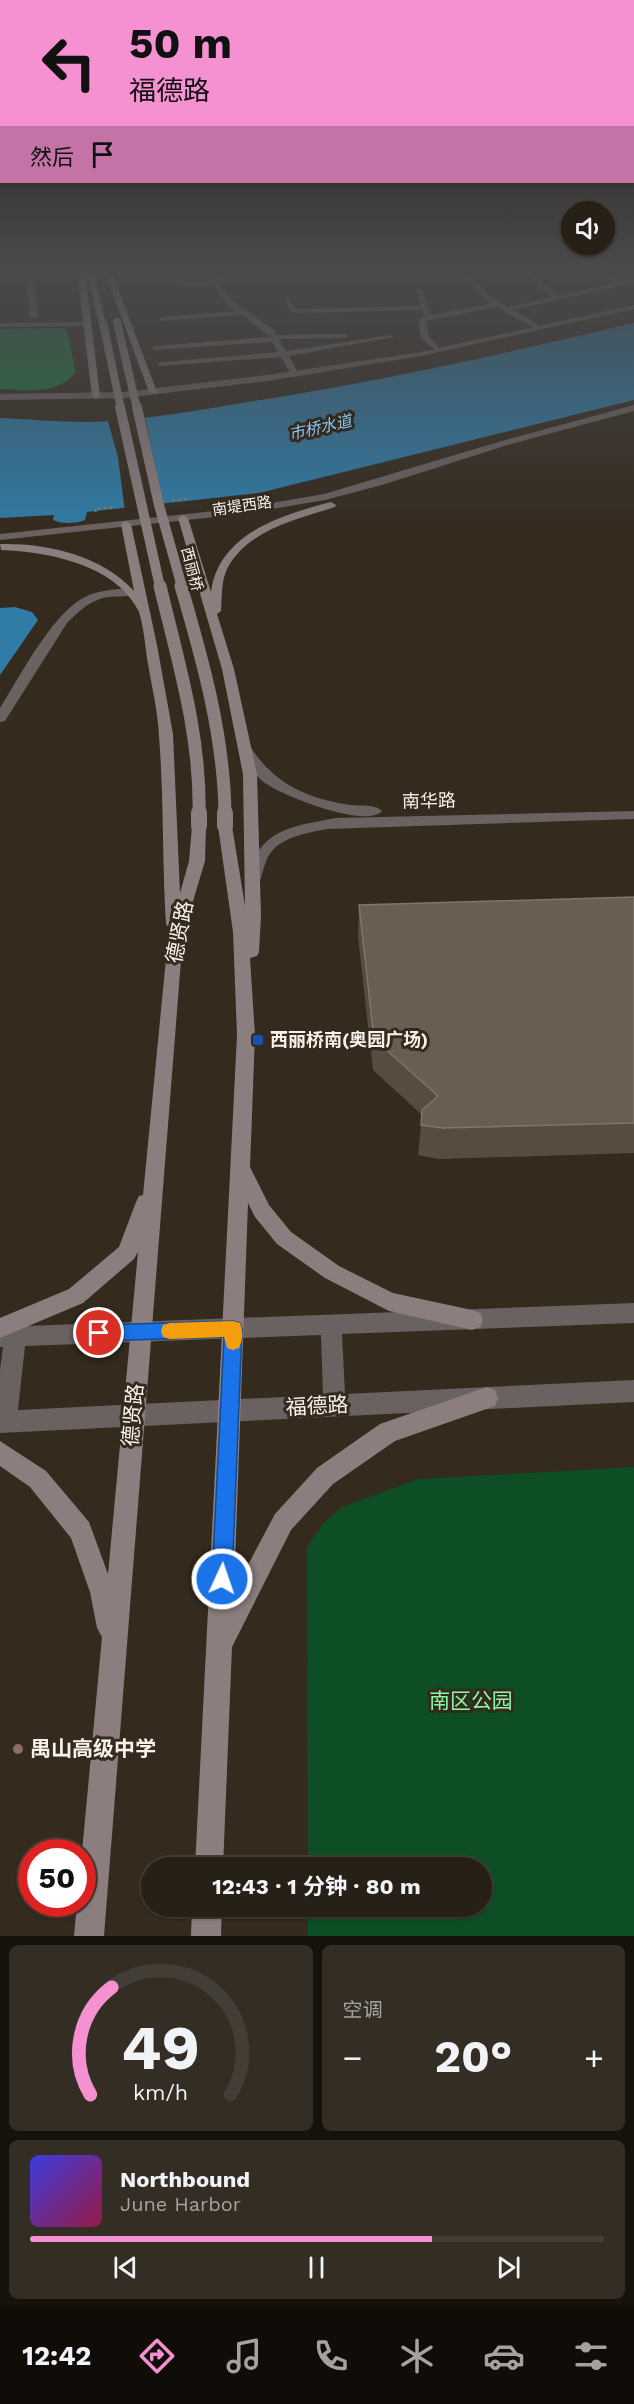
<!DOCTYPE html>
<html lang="zh">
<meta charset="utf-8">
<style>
body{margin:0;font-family:"Work Sans","Noto Sans SC",sans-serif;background:#332d23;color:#f1f3f6;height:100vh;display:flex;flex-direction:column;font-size:22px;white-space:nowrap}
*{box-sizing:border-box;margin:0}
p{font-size:20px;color:#a4a3a1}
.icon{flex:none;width:33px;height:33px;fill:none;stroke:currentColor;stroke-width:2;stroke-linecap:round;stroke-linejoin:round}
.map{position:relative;height:1936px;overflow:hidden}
.side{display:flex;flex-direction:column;gap:9px;padding:9px;background:#15120c;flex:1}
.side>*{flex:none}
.guide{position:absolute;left:0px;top:0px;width:634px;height:183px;box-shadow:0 2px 4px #0004,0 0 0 2px #433e35;background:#f590d1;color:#111;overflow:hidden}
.fabs{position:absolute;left:561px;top:201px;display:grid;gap:12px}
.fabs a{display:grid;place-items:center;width:54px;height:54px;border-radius:50%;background:#272016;box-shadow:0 2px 4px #0004,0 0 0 2px #433e35;font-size:30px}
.speed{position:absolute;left:18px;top:1839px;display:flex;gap:12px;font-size:30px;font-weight:700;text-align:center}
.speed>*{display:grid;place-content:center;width:78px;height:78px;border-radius:50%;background:#272016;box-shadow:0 2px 4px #0004,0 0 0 2px #433e35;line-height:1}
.speed .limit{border:9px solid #d22;background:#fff;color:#111}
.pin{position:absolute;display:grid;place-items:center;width:51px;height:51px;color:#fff;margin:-26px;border:3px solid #fff;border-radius:50%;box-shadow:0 2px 6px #0007}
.me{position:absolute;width:66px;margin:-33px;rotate:3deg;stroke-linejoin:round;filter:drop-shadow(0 0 4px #0008)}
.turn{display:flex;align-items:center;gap:21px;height:126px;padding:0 30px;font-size:27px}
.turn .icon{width:78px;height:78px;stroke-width:2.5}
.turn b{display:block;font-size:42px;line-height:51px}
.then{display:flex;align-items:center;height:57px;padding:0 30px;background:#0003;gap:12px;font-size:22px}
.big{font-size:45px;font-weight:700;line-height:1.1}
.side .card{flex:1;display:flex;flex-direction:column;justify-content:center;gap:9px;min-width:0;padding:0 21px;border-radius:9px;background:#332d23}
.side .dial{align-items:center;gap:0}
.dial svg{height:156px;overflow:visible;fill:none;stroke:#433e35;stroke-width:7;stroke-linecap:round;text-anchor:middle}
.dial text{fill:#f1f3f6;stroke:none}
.song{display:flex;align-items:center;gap:18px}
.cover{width:72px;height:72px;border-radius:9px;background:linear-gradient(135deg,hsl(240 70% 55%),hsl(340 70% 35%))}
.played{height:6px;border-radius:3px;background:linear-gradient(90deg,#f590d1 70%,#433e35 70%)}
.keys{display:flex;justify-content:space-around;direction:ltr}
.heat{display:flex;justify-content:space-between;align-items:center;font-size:33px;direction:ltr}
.side .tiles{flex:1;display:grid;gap:9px;grid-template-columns:1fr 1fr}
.card:last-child{grid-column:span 2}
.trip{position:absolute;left:141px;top:1857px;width:351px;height:60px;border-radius:30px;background:#272016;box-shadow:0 2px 4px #0004,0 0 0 2px #433e35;font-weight:700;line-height:60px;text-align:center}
.tabs{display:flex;height:96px;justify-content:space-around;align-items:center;background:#100d09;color:#a4a3a1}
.tabs .icon{width:42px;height:42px}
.tabs .current{color:#f590d1}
.tabs b{font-size:27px;color:#f1f3f6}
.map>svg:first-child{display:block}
.green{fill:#0e4e24}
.forest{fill:#1b763b}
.water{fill:#2f7ca7}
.pier{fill:#342a1e}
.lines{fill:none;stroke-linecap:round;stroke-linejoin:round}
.path{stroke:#857c73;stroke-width:2;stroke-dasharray:3 3;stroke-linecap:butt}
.service{fill:#6a6161;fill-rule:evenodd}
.minor{fill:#6a6161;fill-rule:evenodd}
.tertiary{fill:#6a6161;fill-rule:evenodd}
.secondary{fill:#8c7e7f;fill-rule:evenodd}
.secondary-bridge-far3{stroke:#8c7e7f;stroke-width:8}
.secondary-bridge-far2{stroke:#8c7e7f;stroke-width:10}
.secondary-bridge-far1{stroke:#8c7e7f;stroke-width:13}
.secondary-bridge{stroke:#8c7e7f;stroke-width:16}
.wall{fill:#574c40}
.building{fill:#695e52;stroke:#7f756a;stroke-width:1.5}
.route{fill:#1a73e8;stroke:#114b97;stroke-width:1.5}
.slow{fill:#f59e0b}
.transit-dot{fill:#1a4fb4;stroke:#342a1e;stroke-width:2}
.education-dot{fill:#8d6e63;stroke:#342a1e;stroke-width:2}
.labels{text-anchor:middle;stroke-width:6;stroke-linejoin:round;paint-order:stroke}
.far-street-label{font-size:15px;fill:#f9f2eb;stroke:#342a1e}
.far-water-label{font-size:16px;font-style:italic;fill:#84c9f3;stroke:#342a1e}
.street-label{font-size:18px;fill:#f9f2eb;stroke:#342a1e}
.poi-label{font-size:18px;font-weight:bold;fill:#f9f2eb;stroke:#342a1e;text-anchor:start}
.near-street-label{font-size:21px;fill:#f9f2eb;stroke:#342a1e}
.near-park-label{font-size:21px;fill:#89f7a4;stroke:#342a1e}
.near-poi-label{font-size:21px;font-weight:bold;fill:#f9f2eb;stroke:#342a1e;text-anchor:start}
</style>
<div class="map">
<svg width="634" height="1936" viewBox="0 0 634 1936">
<rect width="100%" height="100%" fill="#342a1e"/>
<path class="green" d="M 634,1467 L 634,1936 L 308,1936 L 308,1907 L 482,1906 L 482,1868 L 308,1867 L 307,1547 L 324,1522 L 342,1507 L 418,1479 Z"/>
<path class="forest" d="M 66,328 L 76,372 C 57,396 27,390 0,389 L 0,329 Z"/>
<path class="water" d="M 634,323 L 634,400 L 259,493 L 87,512 L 85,520 C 76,524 61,524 53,520 L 54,515 L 0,518 L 0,418 C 29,419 58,422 87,422 C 142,421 199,410 254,401 C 382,381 508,353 634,323 Z
M 15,607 L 32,612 L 38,620 L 0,675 L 0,608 Z"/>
<path class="pier" d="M 144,413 L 164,507 L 125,512 L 118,457 L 107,418 Z"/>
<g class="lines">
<path class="path" d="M 172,500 L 189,499
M 96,512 L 95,509 L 111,507 L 113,511"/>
<path class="service" d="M 285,298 L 289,298 L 294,308 L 299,309 L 425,306 L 428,308 L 425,310 L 299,313 L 290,311 Z"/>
<path class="minor" d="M 25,267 L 32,267 L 38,317 L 34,319 L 30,317 Z
M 168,267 L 175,267 L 180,281 L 204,282 L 231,272 L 319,268 L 317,271 L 232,276 L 216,282 L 234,302 L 274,330 L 276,335 L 345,334 L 349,336 L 345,338 L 279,339 L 286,351 L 390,335 L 394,337 L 289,356 L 299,374 L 295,377 L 292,376 L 281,357 L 159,366 L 158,364 L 162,362 L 278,352 L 272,342 L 153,350 L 153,346 L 156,346 L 270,337 L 242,315 L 160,321 L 159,319 L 163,317 L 236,311 L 228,306 L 214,286 L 175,285 L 170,280 Z
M 385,267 L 392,267 L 401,277 L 394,279 Z
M 453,267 L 460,267 L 468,275 L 523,272 L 518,267 L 552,267 L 529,271 L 559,296 L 613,283 L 591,267 L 599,267 L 621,282 L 634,279 L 634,283 L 513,310 L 539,325 L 540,327 L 536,329 L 496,307 L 426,321 L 429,337 L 442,350 L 438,352 L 421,338 L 418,319 L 424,316 L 415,288 L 422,290 L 431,315 L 490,304 ZM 527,276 L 552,297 L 507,307 L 492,298 L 472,279 Z
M 90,322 L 90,326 L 87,326 L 0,327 L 0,323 Z
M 119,589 L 130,589 L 136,592 C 128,599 113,595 103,598 C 88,602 77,613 67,623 L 5,721 L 0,722 L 0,708 C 20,676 51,616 83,598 C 94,592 106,590 119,589 Z"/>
<path class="tertiary" d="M 634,305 L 634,309 L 421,356 L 267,381 L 124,398 L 0,400 L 0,394 L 124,392 L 267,375 L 421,352 Z
M 634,405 L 634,411 L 511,444 L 382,485 L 325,500 L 242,514 L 0,540 L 0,534 L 242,508 L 324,494 L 505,440 Z
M 246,747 L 251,748 C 275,784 308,799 351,805 C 361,806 375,804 382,811 C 366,829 283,796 265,783 C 254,775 247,763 239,751 Z
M 634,811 L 634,819 L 327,829 C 308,833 278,837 268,857 C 263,866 263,876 258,885 L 248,885 L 245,881 C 260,829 288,827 336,818 Z
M 634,1303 L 634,1323 L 342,1334 L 345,1394 L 634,1380 L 634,1402 L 0,1433 L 0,1370 L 3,1347 L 0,1347 L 0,1327 ZM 321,1335 L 323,1395 L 18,1410 L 25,1346 Z"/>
<path class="secondary" d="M 79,267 L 86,267 L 85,270 L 100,396 L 96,399 L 92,396 L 77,270 Z
M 103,267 L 110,267 L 157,392 L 156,394 L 149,392 Z
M 90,269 L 94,271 L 106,325 L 99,323 L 86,271 Z
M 331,502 L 336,505 L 335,507 C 297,519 247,530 227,569 C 221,582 222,597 221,611 L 217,614 L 234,669 L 257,774 L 261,916 L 259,952 L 257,956 L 250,958 L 255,1035 L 250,1167 L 269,1205 L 291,1232 L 339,1266 L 393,1293 L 472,1310 L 480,1313 L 483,1320 L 480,1327 L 472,1330 L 389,1311 L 325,1278 L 277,1244 L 255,1217 L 248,1203 L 234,1591 L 275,1514 L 317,1468 L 380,1424 L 487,1387 L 495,1390 L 498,1398 L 495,1406 L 395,1441 L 333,1484 L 291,1530 L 232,1647 L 223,1868 L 195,1868 L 237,1035 L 233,932 L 218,826 L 220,823 L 225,821 L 232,826 L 245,906 L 243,774 L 222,669 L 178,518 L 183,515 L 188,518 L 211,592 C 219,533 282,515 331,502 Z
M 126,521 L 131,524 L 157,645 L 173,734 L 180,893 L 189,861 L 192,826 L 199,821 L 206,826 L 205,861 L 183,935 L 104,1936 L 74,1936 L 77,1904 L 82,1904 L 82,1852 L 102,1637 L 97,1628 L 90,1592 L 71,1538 L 30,1487 L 0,1466 L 0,1441 L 46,1471 L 89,1522 L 108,1574 L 138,1252 L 134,1259 L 83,1303 L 0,1338 L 0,1318 L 69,1289 L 119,1247 L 136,1202 L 139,1196 L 143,1195 L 169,928 L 166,924 C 162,861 164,799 159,736 C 158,712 152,688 148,664 C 146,652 143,620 138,610 C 114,564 48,552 1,550 L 0,544 C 47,543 101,555 134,591 L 121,524 Z
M 192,1906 L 222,1906 L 221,1936 L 191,1936 Z"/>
<path class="secondary-bridge-far3" d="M 117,322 L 137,409
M 103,323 L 121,409"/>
<path class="secondary-bridge-far2" d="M 120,407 L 160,587
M 137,407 L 159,505 L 182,587"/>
<path class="secondary-bridge-far1" d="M 160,586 C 178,661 201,736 199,814
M 181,586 C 203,661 224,736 225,814"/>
<path class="secondary-bridge" d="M 225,813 L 225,826
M 199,826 L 199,813"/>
</g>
<path class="wall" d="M 634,897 L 634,1153 L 439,1159 L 418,1155 L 422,1115 L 373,1070 L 358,937 L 359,905 Z"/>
<path class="building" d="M 634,897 L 634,1123 L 443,1128 L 421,1125 L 422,1110 L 438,1096 L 374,1039 L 359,905 Z"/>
<linearGradient id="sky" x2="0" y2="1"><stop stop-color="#1d1710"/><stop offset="0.5" stop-color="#4a4a4c"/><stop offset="1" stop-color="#4a4a4c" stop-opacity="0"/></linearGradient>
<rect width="634" height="538" fill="url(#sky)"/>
<path class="route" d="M 233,1321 L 240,1323 L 242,1329 L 232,1579 L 229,1586 L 222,1589 L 215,1586 L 212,1579 L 224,1337 L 99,1341 L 93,1339 L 90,1333 L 93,1327 L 99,1325 Z"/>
<path class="slow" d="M 233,1321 L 240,1323 C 243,1331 243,1340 239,1348 L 233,1350 L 227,1348 L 224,1337 L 170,1339 L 163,1337 L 161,1331 L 163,1325 L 170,1323 Z"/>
<rect class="transit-dot" x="252" y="1034" width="12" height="12" rx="3"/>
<circle class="education-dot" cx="18" cy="1749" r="6"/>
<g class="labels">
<g class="far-street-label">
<text transform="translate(242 506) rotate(-8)" y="5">南堤西路</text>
<text transform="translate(192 569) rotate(75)" y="5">西丽桥</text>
</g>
<g class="far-water-label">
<text transform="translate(320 427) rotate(-13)" y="6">市桥水道</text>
</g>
<g class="street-label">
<text transform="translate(429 801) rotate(-1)" y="6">南华路</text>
</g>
<g class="poi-label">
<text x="270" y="1046">西丽桥南(奥园广场)</text>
</g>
<g class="near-street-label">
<text transform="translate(180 932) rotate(-79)" y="7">德贤路</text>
<text transform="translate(317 1406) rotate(-3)" y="7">福德路</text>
<text transform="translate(133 1415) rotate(-85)" y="7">德贤路</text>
</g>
<g class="near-park-label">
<text x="471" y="1708">南区公园</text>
</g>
<g class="near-poi-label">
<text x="30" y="1756">禺山高级中学</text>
</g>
</g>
</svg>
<div class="fabs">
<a><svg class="icon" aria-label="sound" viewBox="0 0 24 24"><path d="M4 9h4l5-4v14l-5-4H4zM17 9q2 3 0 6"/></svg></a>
</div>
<div class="speed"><div class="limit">50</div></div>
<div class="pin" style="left:99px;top:1333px;background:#d93025"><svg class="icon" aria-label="arrive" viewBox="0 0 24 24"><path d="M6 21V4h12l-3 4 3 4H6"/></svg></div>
<svg class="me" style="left:222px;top:1579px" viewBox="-20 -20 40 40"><circle r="17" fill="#1a73e8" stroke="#fff" stroke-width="3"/><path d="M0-11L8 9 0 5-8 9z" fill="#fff"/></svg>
<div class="trip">12:43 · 1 分钟 · 80 m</div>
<div class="guide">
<div class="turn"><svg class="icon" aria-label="left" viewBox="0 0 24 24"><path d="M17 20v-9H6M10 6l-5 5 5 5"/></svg><div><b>50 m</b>福德路</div></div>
<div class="then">然后<svg class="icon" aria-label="arrive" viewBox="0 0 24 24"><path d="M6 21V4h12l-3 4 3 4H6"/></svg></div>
</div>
</div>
<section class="side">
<div class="tiles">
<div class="card dial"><svg viewBox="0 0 100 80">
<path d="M14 69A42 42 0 1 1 86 69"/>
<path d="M14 69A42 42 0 0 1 25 14" stroke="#f590d1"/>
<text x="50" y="56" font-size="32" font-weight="700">49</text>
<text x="50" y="72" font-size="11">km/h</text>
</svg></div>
<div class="card"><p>空调</p>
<div class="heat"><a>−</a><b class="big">20°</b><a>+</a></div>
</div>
<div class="card">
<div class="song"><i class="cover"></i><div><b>Northbound</b><p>June Harbor</p></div></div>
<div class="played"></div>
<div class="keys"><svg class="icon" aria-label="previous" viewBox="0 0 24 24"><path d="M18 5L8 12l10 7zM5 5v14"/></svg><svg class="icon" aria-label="pause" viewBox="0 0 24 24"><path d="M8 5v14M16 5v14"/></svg><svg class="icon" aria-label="next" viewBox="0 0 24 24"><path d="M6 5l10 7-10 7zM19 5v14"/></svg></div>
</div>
</div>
</section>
<nav class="tabs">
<b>12:42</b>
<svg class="icon current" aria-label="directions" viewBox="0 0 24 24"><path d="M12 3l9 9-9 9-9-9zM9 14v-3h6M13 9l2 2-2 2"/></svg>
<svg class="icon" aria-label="music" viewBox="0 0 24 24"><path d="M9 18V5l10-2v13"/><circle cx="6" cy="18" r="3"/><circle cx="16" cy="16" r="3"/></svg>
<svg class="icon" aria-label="phone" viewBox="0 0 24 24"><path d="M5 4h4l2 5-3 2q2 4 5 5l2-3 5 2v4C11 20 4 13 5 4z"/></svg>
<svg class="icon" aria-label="climate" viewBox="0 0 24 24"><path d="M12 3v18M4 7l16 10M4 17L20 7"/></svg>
<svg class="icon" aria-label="car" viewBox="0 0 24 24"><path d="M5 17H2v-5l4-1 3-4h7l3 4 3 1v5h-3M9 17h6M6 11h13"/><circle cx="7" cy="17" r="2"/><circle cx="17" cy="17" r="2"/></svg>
<svg class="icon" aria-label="filters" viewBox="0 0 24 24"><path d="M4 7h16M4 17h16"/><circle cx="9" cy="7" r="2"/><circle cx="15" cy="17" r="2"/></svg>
</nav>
